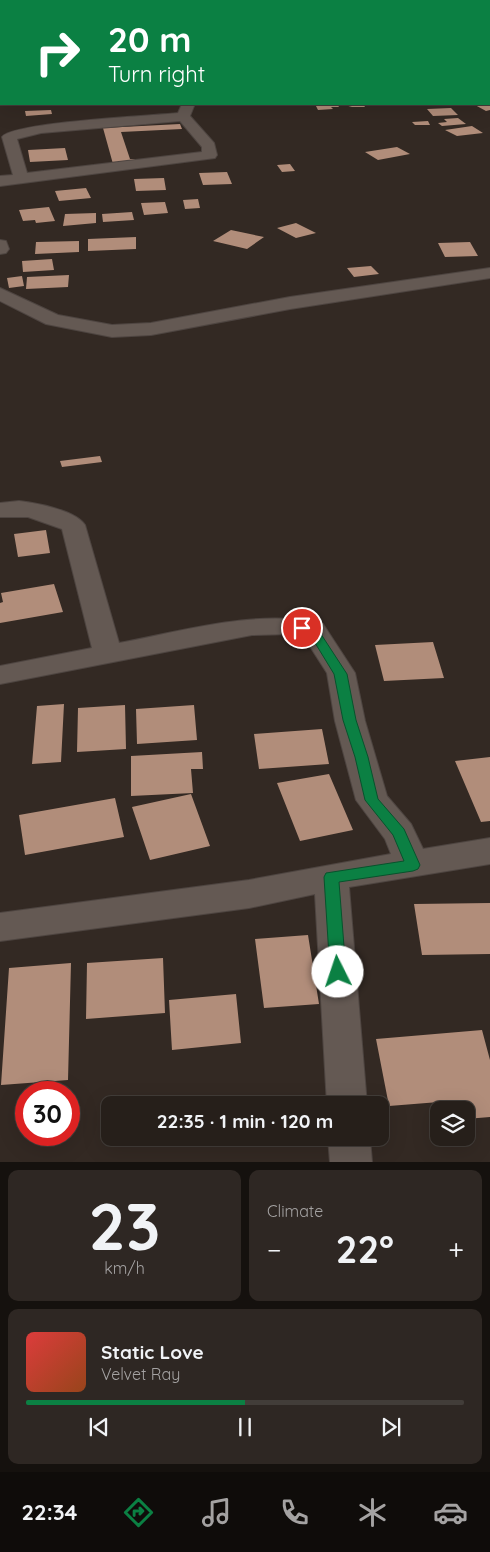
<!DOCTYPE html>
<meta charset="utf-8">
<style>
body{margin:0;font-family:Quicksand,sans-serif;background:#2e2723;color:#f1f3f6;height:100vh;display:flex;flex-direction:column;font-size:19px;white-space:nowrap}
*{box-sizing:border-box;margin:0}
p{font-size:16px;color:#a4a2a2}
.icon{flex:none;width:28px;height:28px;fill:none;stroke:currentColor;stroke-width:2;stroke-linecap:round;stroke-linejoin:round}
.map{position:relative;height:1162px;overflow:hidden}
.panel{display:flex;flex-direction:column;gap:8px;padding:8px;background:#15110e;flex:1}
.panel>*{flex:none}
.banner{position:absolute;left:0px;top:0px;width:490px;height:105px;box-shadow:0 5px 20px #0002,0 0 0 1px #423d39;background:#0b8043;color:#fff;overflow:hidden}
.buttons{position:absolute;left:430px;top:1101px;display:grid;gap:10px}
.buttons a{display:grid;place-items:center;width:45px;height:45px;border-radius:10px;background:#261f1a;box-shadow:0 5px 20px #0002,0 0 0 1px #423d39;font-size:25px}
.speed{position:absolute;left:15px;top:1081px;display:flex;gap:10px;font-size:25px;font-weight:700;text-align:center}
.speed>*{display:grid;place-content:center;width:65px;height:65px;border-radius:50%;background:#261f1a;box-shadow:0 5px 20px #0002,0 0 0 1px #423d39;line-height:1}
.speed .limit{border:8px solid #d22;background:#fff;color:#111}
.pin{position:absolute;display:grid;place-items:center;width:42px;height:42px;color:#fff;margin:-21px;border:2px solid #fff;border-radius:50%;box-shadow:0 1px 5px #0007}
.me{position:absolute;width:55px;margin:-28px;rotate:356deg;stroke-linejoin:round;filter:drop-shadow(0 0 4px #0008)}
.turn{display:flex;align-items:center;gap:18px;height:105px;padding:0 25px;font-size:22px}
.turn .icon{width:65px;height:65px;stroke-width:2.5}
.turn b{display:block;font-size:35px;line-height:42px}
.big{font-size:38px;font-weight:700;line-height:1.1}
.panel .tile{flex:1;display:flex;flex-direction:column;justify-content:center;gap:8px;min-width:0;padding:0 18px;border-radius:10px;background:#2e2723}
.panel .dial{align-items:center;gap:0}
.dial b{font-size:65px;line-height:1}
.song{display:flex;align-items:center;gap:15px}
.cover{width:60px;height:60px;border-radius:8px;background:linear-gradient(135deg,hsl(0 70% 55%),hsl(20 70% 35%))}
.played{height:5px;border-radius:2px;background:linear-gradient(90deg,#0b8043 50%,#423d39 50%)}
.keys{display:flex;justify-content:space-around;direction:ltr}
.heat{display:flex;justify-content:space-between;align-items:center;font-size:28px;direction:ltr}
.panel .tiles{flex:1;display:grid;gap:8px;grid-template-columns:1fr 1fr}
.tile:last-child{grid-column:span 2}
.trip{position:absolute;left:101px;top:1096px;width:288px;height:50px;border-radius:10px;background:#261f1a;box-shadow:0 5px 20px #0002,0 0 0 1px #423d39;font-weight:700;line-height:50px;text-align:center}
.dock{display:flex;height:80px;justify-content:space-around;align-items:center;background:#0f0c0a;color:#a4a2a2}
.dock .icon{width:35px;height:35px}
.dock .selected{color:#0b8043}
.dock b{font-size:22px;color:#f1f3f6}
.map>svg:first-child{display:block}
.building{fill:#b18d7a}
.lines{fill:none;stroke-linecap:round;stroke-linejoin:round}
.minor-casing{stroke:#4e4541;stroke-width:2}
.minor{fill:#645953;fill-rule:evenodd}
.route{fill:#0b8043;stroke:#07532c}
</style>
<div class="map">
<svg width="490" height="1162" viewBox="0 0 490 1162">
<rect width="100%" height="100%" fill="#332923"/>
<path class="building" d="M 315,104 L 337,104 L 339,107 L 331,107 L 333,109 L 318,110 Z
M 341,104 L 363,104 L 365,107 L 352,107 Z
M 490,104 L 490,110 L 486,111 L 475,105 Z
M 451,108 L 458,115 L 433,116 L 427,109 Z
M 51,110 L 52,114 L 26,116 L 25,111 Z
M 458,118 L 466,124 L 442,126 L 438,123 L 447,122 L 444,119 Z
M 428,121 L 430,125 L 415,125 L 412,122 Z
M 180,124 L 182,129 L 121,132 L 130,159 L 139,159 L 140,162 L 113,164 L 103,128 Z
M 472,126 L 483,133 L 457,136 L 445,130 Z
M 397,147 L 410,154 L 378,160 L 365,152 Z
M 65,148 L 68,160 L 30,162 L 28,150 Z
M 290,164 L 295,171 L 282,172 L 277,165 Z
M 227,172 L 232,184 L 203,185 L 199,173 Z
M 164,178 L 166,190 L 136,191 L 134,179 Z
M 86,188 L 91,198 L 59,201 L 55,191 Z
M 198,199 L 200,208 L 185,209 L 183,200 Z
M 165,202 L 168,213 L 144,215 L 141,203 Z
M 49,207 L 55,221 L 36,223 L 35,220 L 23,221 L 19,210 Z
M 132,212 L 134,220 L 103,222 L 102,214 Z
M 96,213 L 96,223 L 63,226 L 65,214 Z
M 296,223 L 316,233 L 296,238 L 277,228 Z
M 231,230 L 264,237 L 247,249 L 213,241 Z
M 136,237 L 136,249 L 88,251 L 88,239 Z
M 79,241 L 79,252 L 35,254 L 36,242 Z
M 470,242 L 478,256 L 445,257 L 438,243 Z
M 52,259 L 54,270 L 23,272 L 22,261 Z
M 371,266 L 379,274 L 354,277 L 347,268 Z
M 69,275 L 68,287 L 26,289 L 27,277 Z
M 22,276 L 24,286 L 9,288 L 7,278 Z
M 100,456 L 102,462 L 62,467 L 60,461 Z
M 46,530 L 50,553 L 18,557 L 14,534 Z
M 54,584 L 63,612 L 0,623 L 0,603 L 3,602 L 1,593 Z
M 433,642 L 444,678 L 384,681 L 375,645 Z
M 64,704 L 61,762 L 32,764 L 37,706 Z
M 125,705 L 126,749 L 77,752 L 78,708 Z
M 194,705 L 197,740 L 137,744 L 136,709 Z
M 322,729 L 329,764 L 259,769 L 254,734 Z
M 202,752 L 203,769 L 191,769 L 193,793 L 131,796 L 131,756 Z
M 490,757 L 490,821 L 481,822 L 455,761 Z
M 329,774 L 353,830 L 300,841 L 277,783 Z
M 191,794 L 210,846 L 150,860 L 132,807 Z
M 115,798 L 124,837 L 25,855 L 19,815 Z
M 490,903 L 490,954 L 422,955 L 414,904 Z
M 308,935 L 319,1004 L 264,1008 L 255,939 Z
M 163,958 L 165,1013 L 86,1019 L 87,963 Z
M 71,963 L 68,1080 L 1,1085 L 9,968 Z
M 236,994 L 241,1043 L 172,1050 L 169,1000 Z
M 482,1030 L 490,1060 L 490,1117 L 466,1119 L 466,1110 L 441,1110 L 439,1102 L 389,1106 L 376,1039 Z"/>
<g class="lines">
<g class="minor-casing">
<path id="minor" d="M 489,65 L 490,65 L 490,73 L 489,73 Z
M 182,104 L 192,104 L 194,106 L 190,116 L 214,143 L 217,155 L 215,158 L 0,186 L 0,176 L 13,175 L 2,137 C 13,122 151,116 178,113 ZM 180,121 L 202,147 L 202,152 L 27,173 L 17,139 L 41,133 Z
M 0,240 L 6,241 L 9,249 L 6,253 L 0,254 Z
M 490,268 L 490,278 L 290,309 L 151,335 L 112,337 L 46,324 L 0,301 L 0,288 L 58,315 L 112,325 L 151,323 L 290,297 Z
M 19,501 C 36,503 75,510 85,525 L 119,643 C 183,631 260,608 323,624 L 355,673 L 365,721 L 387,796 L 411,824 L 423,849 L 490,838 L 490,864 L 349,887 L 367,1105 L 327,1105 L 315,894 L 249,908 L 0,941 L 0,913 L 249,880 L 391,854 L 385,839 L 356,800 L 335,721 L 327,673 L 304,637 L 291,634 L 252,635 L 0,684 L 0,666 L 92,648 L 62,529 L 28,517 L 0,517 L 0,503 Z
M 328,1138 L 370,1138 L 372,1162 L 330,1162 Z"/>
</g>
<use href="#minor" class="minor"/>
</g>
<path class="route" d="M 302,625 L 317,628 L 347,674 L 356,720 L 368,757 L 378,799 L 404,829 L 420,865 L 418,869 L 413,871 L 339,882 L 346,972 L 344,977 L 338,979 L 332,977 L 330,972 L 324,877 L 326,873 L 404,861 L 393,835 L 365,800 L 355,757 L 343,720 L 334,674 L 309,633 L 298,631 L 296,628 Z"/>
</svg>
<div class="buttons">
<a><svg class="icon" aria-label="layers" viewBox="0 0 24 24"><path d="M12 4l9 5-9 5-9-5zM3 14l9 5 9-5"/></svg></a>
</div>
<div class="speed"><div class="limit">30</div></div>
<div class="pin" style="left:302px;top:628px;background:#d93025"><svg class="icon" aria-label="arrive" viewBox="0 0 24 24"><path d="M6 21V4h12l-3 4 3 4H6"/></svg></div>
<svg class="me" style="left:338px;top:972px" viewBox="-20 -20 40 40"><circle r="19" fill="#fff"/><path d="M0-13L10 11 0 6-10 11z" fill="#0b8043"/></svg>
<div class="trip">22:35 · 1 min · 120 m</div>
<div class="banner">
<div class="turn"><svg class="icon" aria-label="right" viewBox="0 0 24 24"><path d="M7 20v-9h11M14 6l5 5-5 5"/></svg><div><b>20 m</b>Turn right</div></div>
</div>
</div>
<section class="panel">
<div class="tiles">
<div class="tile dial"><b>23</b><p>km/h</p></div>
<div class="tile"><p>Climate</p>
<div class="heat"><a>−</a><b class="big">22°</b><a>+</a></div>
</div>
<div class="tile">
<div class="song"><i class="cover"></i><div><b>Static Love</b><p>Velvet Ray</p></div></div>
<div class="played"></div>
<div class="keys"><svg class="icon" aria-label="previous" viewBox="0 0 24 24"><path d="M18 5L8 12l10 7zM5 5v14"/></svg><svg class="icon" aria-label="pause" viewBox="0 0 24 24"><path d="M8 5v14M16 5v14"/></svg><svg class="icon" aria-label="next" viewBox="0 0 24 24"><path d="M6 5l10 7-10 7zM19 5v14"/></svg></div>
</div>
</div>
</section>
<nav class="dock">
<b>22:34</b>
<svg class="icon selected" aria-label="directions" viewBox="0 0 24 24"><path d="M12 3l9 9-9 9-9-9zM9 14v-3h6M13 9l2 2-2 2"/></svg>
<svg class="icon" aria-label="music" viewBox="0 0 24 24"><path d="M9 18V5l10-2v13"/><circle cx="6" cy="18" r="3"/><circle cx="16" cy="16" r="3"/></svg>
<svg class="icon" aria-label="phone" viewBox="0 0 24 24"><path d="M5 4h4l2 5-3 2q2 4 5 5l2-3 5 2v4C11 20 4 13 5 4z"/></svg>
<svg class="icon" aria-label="climate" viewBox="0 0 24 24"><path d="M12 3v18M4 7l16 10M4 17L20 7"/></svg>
<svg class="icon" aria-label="car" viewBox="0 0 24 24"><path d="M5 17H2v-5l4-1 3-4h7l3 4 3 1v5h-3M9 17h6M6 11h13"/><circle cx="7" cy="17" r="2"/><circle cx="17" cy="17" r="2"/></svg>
</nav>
